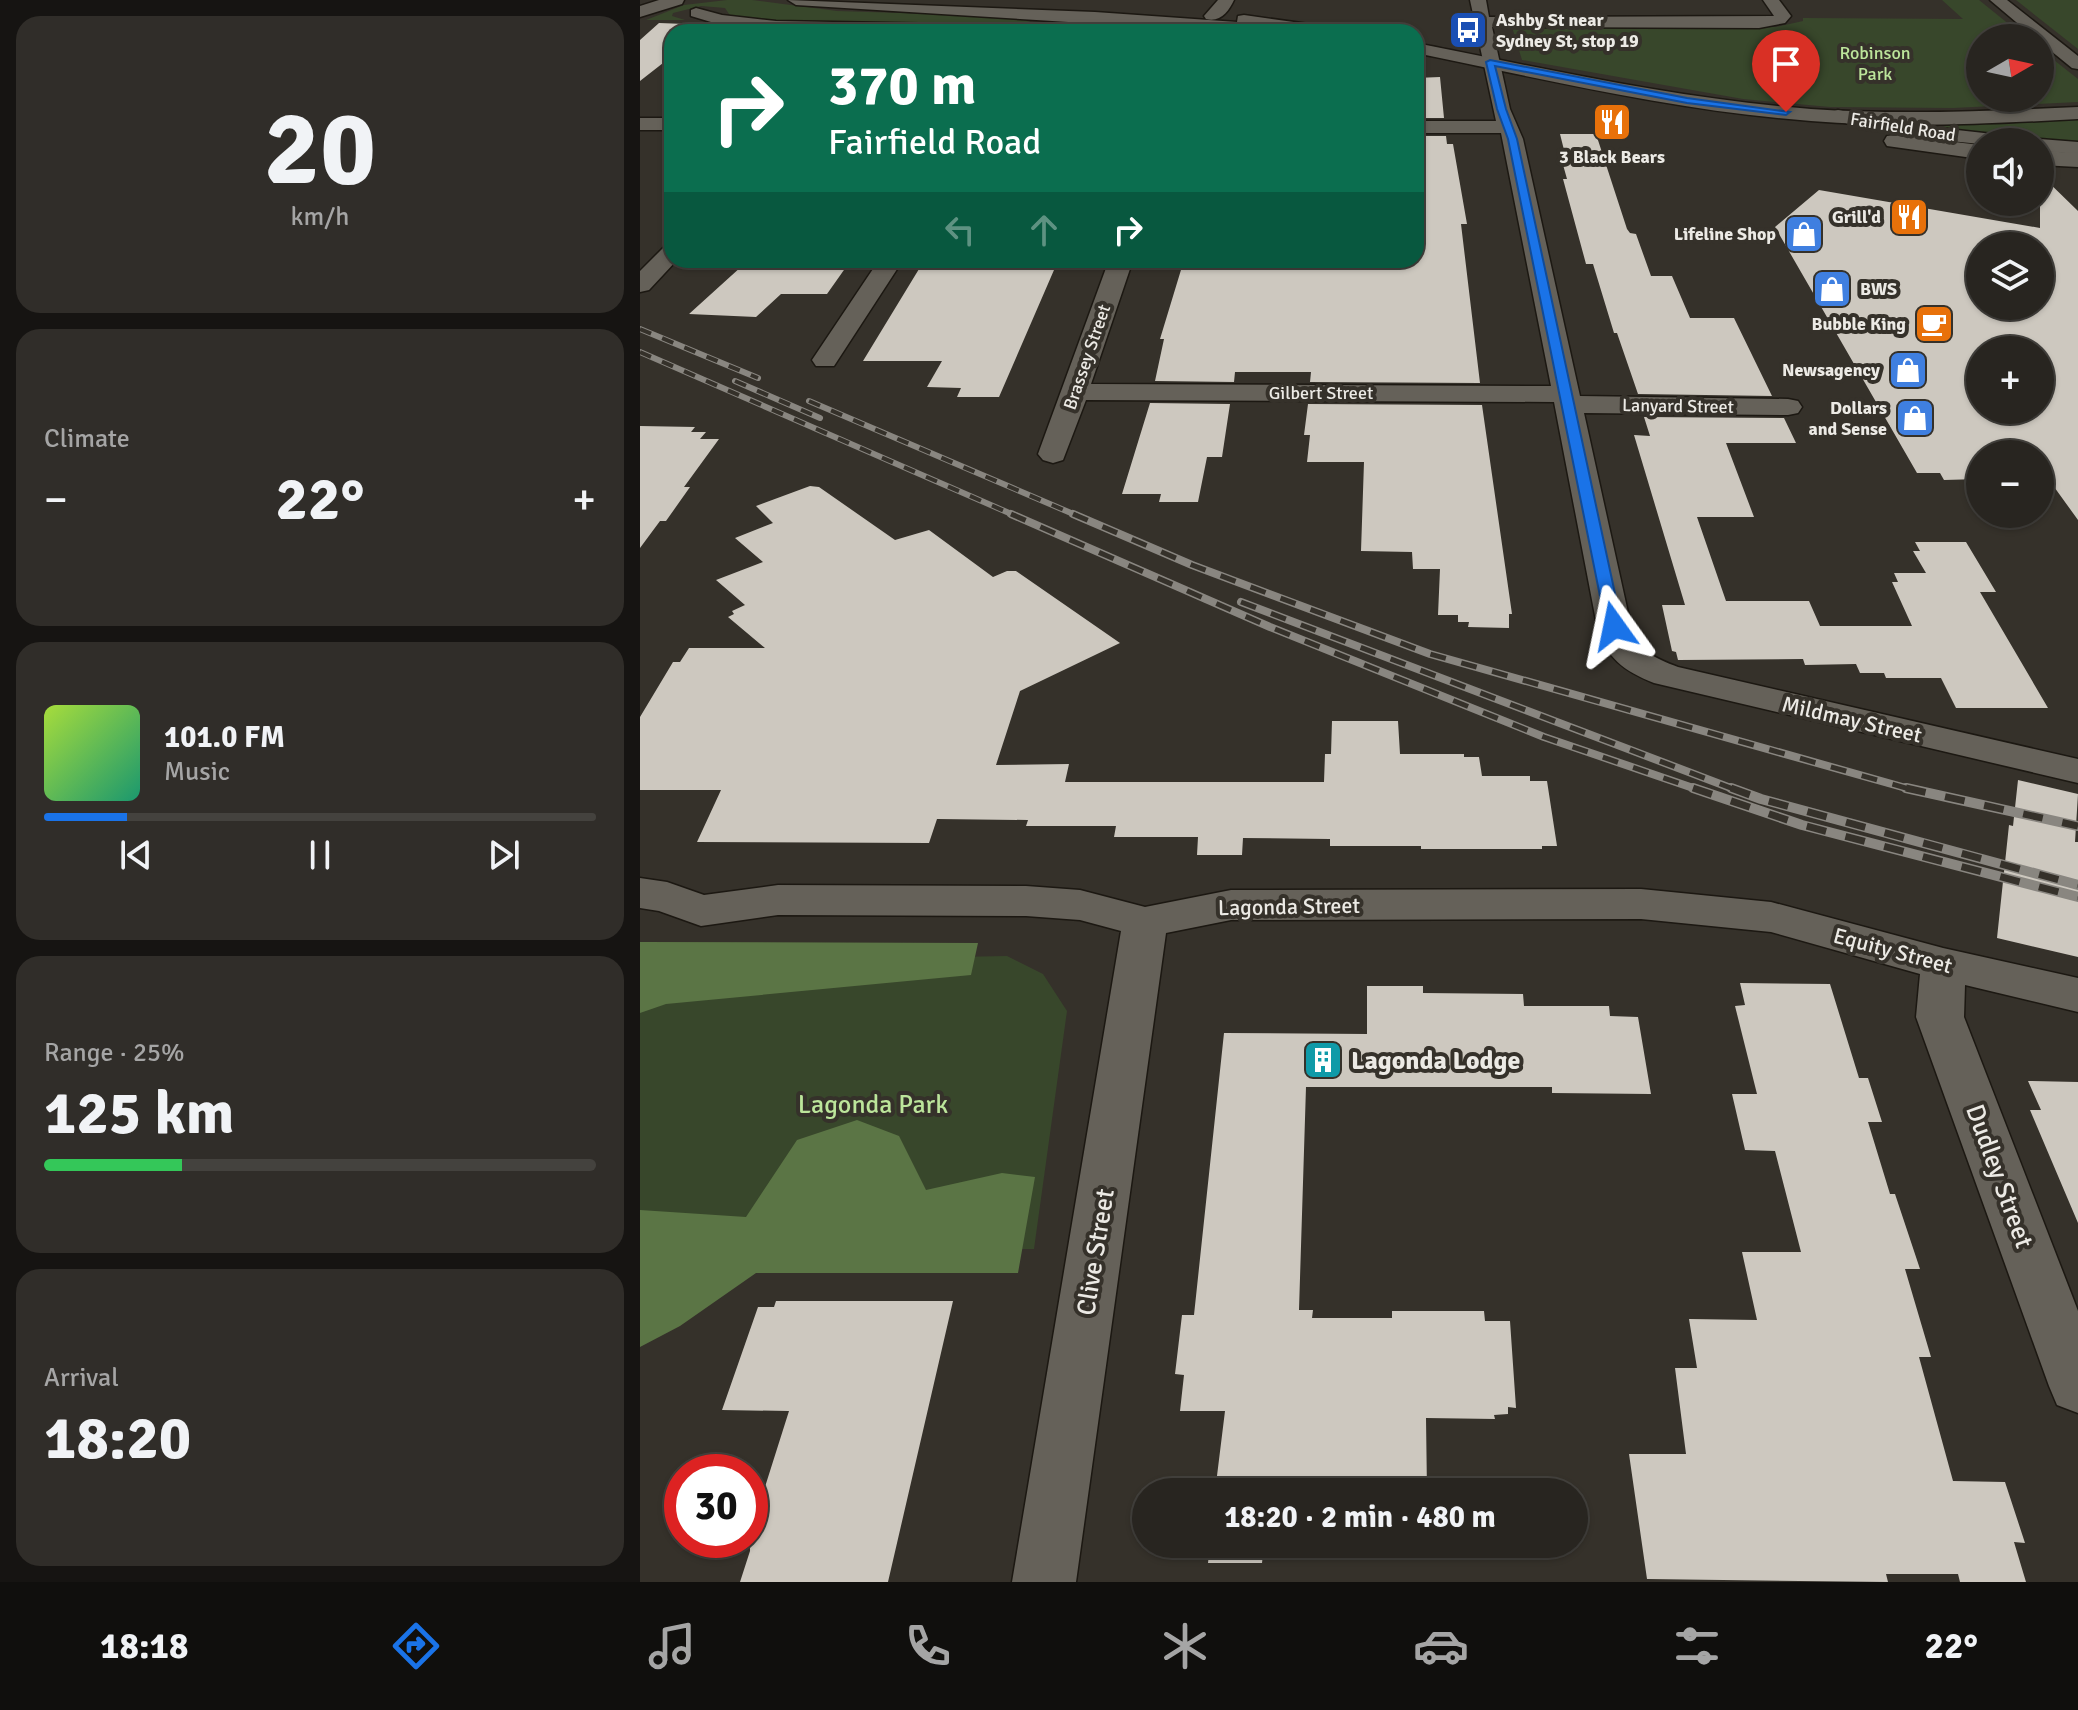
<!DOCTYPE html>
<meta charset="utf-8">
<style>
body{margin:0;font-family:Signika,sans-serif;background:#302d29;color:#f1f3f6;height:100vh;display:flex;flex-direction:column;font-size:30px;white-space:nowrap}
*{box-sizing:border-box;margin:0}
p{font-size:26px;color:#a5a5a5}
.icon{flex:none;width:44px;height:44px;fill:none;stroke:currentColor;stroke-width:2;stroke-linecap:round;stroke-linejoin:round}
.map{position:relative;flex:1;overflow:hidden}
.drawer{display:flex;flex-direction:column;gap:16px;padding:16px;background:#161412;width:640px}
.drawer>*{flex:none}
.hud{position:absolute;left:24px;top:24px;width:760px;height:244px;border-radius:24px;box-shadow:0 2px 6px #0004,0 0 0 2px #44423e;background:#0b6e4f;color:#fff;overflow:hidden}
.needle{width:52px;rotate:81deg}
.tools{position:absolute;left:1326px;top:24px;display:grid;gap:16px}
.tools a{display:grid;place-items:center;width:88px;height:88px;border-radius:50%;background:#282520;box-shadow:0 2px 6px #0004,0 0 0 2px #44423e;font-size:40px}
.speed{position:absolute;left:24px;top:1454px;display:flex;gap:16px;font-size:40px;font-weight:700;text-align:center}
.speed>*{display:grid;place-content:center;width:104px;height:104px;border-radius:50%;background:#282520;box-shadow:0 2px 6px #0004,0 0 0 2px #44423e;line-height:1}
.speed .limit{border:12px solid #d22;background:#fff;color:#111}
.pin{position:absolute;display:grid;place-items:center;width:68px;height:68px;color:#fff;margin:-82px -34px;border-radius:50% 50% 50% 0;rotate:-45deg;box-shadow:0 0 8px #0007}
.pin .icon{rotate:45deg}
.me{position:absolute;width:88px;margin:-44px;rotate:348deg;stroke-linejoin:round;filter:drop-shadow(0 0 6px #0008)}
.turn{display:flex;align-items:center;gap:28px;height:168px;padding:0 32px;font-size:36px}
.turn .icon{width:104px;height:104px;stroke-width:2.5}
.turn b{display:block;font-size:56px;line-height:68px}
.lanes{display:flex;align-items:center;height:76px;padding:0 32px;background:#0003;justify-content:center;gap:40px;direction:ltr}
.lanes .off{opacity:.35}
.big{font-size:60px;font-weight:700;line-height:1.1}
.drawer .card{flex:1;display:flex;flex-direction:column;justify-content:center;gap:12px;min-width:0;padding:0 28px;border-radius:24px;background:#302d29}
.drawer .dial{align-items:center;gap:0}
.dial b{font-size:104px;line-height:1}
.song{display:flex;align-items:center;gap:24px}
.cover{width:96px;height:96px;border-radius:12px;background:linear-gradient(135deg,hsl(80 70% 55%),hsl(160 70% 35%))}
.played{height:8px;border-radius:4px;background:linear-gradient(90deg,#1a73e8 15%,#44423e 15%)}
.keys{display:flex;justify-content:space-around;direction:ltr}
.heat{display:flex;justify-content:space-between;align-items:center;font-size:44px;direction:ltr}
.charge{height:12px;border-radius:6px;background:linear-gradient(90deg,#34c759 25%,#44423e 0)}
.trip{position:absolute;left:492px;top:1478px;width:456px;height:80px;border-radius:40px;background:#282520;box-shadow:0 2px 6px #0004,0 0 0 2px #44423e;font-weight:700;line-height:80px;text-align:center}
.menu{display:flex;height:128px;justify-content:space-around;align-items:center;background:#100f0d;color:#a5a5a5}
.menu .icon{width:56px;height:56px}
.menu .current{color:#1a73e8}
.menu b{font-size:36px;color:#f1f3f6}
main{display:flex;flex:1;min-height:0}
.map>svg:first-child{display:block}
.green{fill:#38472b}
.forest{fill:#5b7545}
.building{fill:#cdc8bf;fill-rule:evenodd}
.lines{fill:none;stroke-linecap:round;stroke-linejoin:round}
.minor-casing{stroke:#1c1812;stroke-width:3}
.tertiary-casing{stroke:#1c1812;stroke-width:3}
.secondary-casing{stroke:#1c1812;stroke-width:3}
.minor{fill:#656159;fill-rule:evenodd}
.tertiary{fill:#656159;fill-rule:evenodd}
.secondary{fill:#656159;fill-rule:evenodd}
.rail-far2-casing{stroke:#898680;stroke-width:6}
.rail-far1-casing{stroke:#898680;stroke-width:8}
.rail-casing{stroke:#898680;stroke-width:10}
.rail-far2{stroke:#35312a;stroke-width:4;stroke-dasharray:12;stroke-linecap:butt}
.rail-far1{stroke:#35312a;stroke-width:5;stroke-dasharray:16;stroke-linecap:butt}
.rail{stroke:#35312a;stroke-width:7;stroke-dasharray:20;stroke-linecap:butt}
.route{fill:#1a73e8;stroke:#114b97;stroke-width:2}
.labels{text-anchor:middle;stroke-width:8;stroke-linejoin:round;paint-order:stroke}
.far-poi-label{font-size:18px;font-weight:bold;fill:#eceae5;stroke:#35312a;text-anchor:end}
.far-park-label{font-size:18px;fill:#bce59b;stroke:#35312a}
.far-street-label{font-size:18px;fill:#eceae5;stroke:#35312a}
.street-label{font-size:22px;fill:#eceae5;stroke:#35312a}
.near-poi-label{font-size:26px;font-weight:bold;fill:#eceae5;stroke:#35312a;text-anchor:start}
.near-park-label{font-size:26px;fill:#bce59b;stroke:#35312a}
.near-street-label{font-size:26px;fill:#eceae5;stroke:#35312a}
</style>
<main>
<section class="drawer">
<div class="card dial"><b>20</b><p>km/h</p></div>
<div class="card"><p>Climate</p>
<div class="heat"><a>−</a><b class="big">22°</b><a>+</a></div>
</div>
<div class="card">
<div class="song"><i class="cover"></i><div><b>101.0 FM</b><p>Music</p></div></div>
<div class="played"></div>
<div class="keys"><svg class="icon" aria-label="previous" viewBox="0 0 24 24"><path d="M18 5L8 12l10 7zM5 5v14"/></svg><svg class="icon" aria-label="pause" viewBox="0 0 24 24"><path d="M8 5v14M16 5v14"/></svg><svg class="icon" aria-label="next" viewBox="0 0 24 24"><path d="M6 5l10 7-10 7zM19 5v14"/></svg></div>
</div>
<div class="card"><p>Range · 25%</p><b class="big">125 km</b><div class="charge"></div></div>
<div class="card"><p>Arrival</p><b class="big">18:20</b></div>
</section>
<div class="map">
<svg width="1438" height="1582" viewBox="0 0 1438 1582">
<rect width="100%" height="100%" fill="#35312a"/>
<path class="green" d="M 87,0 L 112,0 L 197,11 L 388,17 L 395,20 L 374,25 L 144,23 L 91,17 L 85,8 L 61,6 L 33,13 L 32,16 L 45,20 L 6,20 L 44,5 Z
M 1302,0 L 1339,0 L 1386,38 L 1340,38 L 1340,98 L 1400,98 L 1400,49 L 1438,79 L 1438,102 L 1313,108 L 1190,107 L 1103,99 L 882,60 L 872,27 L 1136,27 L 1163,21 L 1163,18 L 1323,19 Z
M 1376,0 L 1438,0 L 1438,49 Z
M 1438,119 L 1438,142 L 1344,135 L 1270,125 Z
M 367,956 L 403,974 L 427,1011 L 394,1249 L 0,1251 L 0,963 Z"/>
<path class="forest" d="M 0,942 L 338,943 L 331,975 L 26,1004 L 0,1013 Z
M 217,1120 L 259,1136 L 286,1190 L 362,1173 L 395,1177 L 378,1273 L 116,1273 L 40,1326 L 0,1347 L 0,1210 L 106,1217 L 157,1140 Z"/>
<path class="building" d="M 19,23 L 72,25 L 63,32 L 32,32 L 32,56 L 0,81 L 0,40 Z
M 800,77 L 804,118 L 776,118 L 776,78 Z
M 920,134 L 956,134 L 987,229 L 990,233 L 996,234 L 1011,276 L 1032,276 L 1050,318 L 1094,318 L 1132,396 L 998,394 L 977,333 L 974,333 L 953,264 L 946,264 L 923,179 L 927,179 L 920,154 L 925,154 Z
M 776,136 L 806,136 L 807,144 L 813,144 L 827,224 L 821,224 L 840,383 L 670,382 L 671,372 L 595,372 L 594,382 L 515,381 L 524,339 L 520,339 L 544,260 L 776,260 Z
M 1400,174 L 1438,211 L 1438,520 L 1412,484 L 1400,484 L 1400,454 L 1340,454 L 1340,479 L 1304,480 L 1300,473 L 1277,473 L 1135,227 L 1179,190 L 1400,228 ZM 1340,246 L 1400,246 L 1400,306 L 1340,306 ZM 1340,350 L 1400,350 L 1400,410 L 1340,410 Z
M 164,260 L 211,260 L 187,294 L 141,294 L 116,317 L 49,314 L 102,266 L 159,266 Z
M 347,260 L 415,260 L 411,270 L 414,270 L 359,397 L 317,397 L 321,388 L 287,387 L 302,361 L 223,361 L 279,269 L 342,269 Z
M 510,403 L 590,404 L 582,457 L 567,457 L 558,502 L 519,502 L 521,494 L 482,494 Z
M 668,404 L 842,405 L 872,614 L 869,614 L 869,628 L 828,627 L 829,622 L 818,622 L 818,615 L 798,615 L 800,569 L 773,569 L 772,552 L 721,551 L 724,462 L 667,462 L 670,435 L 664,435 Z
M 1004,417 L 1144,418 L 1156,443 L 1086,443 L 1114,517 L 1057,517 L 1086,601 L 1169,601 L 1180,626 L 1272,626 L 1252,582 L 1258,582 L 1254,573 L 1286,573 L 1273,551 L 1280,551 L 1275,542 L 1326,542 L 1356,592 L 1340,592 L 1408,708 L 1316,708 L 1301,678 L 1246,678 L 1244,673 L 1220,673 L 1216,664 L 1165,665 L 1163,659 L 1038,660 L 1036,652 L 1032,651 L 1022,605 L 1045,605 L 994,435 L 1010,436 Z
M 0,426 L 55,427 L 51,432 L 66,432 L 60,439 L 79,439 L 44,487 L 50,487 L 26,521 L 20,521 L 0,548 Z
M 170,486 L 179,487 L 255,540 L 289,530 L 353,577 L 367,571 L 376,571 L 480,643 L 380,691 L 356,765 L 429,764 L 425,782 L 684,782 L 685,754 L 691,754 L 692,721 L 758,721 L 760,754 L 824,754 L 824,757 L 839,757 L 842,776 L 890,776 L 890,781 L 907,781 L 917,846 L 902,846 L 902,849 L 781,849 L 781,846 L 690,846 L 690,839 L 603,838 L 602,855 L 557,855 L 558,837 L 474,837 L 476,826 L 386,826 L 388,820 L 297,819 L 289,843 L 57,842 L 81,790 L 0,790 L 0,717 L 33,662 L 40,662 L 49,648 L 125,648 L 88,617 L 94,614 L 92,611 L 105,605 L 76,580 L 123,562 L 95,538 L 133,523 L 116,506 Z
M 1378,780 L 1438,794 L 1435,842 L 1438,842 L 1438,957 L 1357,938 L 1369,825 L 1373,826 Z
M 1100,983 L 1190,984 L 1219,1078 L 1228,1078 L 1242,1122 L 1228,1122 L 1250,1194 L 1255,1194 L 1280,1269 L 1265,1269 L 1291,1357 L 1279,1357 L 1313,1481 L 1365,1482 L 1385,1543 L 1374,1542 L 1386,1582 L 1320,1582 L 1318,1574 L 1246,1574 L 1248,1582 L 1007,1579 L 989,1454 L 1046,1454 L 1035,1368 L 1057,1368 L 1049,1319 L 1117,1320 L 1102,1252 L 1161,1252 L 1135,1151 L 1105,1150 L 1092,1094 L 1117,1094 L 1095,1006 L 1105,1005 Z
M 727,986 L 783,986 L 783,993 L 883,994 L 884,1006 L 969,1006 L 970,1016 L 998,1017 L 1011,1094 L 912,1093 L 912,1087 L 666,1087 L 659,1310 L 673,1310 L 672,1318 L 752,1318 L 752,1311 L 844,1311 L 845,1321 L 870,1321 L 876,1408 L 868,1407 L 868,1414 L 854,1415 L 855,1419 L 786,1418 L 787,1492 L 575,1492 L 585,1411 L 540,1411 L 544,1375 L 535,1374 L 542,1315 L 554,1315 L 584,1033 L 727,1034 Z
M 1388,1081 L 1438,1082 L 1438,1223 L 1390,1110 L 1401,1110 Z
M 136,1301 L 313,1301 L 248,1582 L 100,1582 L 110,1551 L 110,1489 L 124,1490 L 149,1411 L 82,1410 L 118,1307 L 134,1307 Z
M 570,1544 L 789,1544 L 789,1548 L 624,1545 L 622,1563 L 568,1563 Z"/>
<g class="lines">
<g class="minor-casing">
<path id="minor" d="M 578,0 L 594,0 C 589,11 580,23 566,19 L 564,16 Z
M 830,0 L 846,0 L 849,17 L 1134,16 L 1123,0 L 1139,0 L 1151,16 L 1145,23 L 1119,28 L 852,27 L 870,109 L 883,139 L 940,396 L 1148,399 L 1158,401 L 1162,407 L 1158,413 L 1148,415 L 944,413 L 991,626 C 999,651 1014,658 1038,667 L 1438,759 L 1438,783 L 1014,683 C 984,671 966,658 957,626 L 914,402 L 446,400 L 423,460 L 413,463 L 403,460 L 398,454 L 469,260 L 493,260 L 451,384 L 911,386 L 861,133 L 776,133 L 776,121 L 856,121 Z
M 1350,0 L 1367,0 L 1438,56 L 1438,69 L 1432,68 L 1400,42 L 1400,38 L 1395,38 Z
M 56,8 L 82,15 L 136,21 L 472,27 L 480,32 L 136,31 L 81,25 L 51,16 L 51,10 Z
M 1198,110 L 1272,125 L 1371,136 L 1381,142 L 1340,144 L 1272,137 L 1191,120 L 1189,116 L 1191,112 Z
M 0,118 L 32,118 L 32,130 L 0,130 Z
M 1400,139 L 1438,142 L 1438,154 L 1400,151 L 1400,142 L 1392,142 Z
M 32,245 L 32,260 L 37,260 L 9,290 L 0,292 L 0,271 L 24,247 Z
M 239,260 L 263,260 L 194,366 L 176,366 L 172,360 Z
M 0,878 L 27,882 L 64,895 L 138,885 L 386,886 L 440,890 L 505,907 L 591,890 L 1001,889 L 1131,902 L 1303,948 L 1438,978 L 1438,1012 L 1325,985 L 1324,1017 L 1438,1311 L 1438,1413 L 1417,1405 L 1409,1386 L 1276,1017 L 1280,974 L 1131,932 L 1001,919 L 591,920 L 526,933 L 436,1582 L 372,1582 L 481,931 L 440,920 L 386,916 L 138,915 L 61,926 L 19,911 L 0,908 Z"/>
</g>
<g class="tertiary-casing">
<path id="tertiary" d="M 19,0 L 44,0 L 42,4 L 0,17 L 0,6 Z"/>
</g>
<g class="secondary-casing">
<path id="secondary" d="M 148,0 L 455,12 L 597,22 L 598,16 L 604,15 L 690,27 L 699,32 L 589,32 L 156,5 Z
M 776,43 C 907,69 1038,99 1171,109 C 1260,115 1349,111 1438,107 L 1438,119 C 1349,124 1260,128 1171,121 C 1038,111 907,80 776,53 Z
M 1255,135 L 1340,145 L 1340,159 L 1247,146 L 1244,141 L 1247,136 Z
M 1400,151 L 1438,153 L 1438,167 L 1400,165 Z"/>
</g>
<use href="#minor" class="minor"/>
<use href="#tertiary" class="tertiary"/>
<use href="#secondary" class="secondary"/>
<g class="rail-far2-casing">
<path id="rail-far2" d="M 0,329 L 118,378
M 0,352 L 376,516
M 95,381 L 180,418
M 169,401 L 438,516"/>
</g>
<g class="rail-far1-casing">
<path id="rail-far1" d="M 371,514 L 630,627 L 904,737 L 1059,790
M 433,514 L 552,565 L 790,654 L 1273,790
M 601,602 L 1096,790"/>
</g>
<g class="rail-casing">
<path id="rail" d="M 1053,788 L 1162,825 L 1438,897
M 1091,788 L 1121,799 L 1438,885
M 1266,788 L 1438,826"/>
</g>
<use href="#rail-far2" class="rail-far2"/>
<use href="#rail-far1" class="rail-far1"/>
<use href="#rail" class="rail"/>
</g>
<path class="route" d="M 850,60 L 1047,98 L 1150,112 L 1146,115 L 1047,103 L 855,66 L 866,109 L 877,139 L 982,626 L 974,631 L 966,626 L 868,139 L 857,109 L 846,62 Z"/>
<defs>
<g id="bus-square" transform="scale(2)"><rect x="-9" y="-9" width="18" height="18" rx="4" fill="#1a4fb4" stroke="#35312a"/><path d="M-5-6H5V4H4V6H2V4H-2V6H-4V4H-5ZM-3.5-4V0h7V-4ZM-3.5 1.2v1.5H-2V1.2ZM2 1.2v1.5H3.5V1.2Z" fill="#fff"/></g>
<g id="restaurant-square" transform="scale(2)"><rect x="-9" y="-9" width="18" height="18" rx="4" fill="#e8710a" stroke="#35312a"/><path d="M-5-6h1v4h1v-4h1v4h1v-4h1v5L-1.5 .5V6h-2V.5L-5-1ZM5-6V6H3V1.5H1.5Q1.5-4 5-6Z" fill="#fff"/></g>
<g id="shop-square" transform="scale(2)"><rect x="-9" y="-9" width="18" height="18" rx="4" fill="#3f7fe0" stroke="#35312a"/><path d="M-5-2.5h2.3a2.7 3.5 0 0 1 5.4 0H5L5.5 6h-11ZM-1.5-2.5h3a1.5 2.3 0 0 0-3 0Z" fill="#fff"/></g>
<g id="cafe-square" transform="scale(2)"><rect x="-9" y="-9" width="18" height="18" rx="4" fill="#e8710a" stroke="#35312a"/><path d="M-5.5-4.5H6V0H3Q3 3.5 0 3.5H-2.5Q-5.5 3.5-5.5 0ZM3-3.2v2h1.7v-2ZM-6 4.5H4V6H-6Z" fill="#fff"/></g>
<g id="building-square" transform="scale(2)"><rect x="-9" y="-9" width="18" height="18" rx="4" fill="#0f9aa8" stroke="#35312a"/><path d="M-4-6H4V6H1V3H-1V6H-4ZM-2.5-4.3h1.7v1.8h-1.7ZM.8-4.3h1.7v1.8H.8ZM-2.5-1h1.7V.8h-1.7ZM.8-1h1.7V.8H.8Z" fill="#fff"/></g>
</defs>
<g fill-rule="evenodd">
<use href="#bus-square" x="828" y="30"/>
<use href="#restaurant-square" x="972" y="122"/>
<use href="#restaurant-square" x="1269" y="217"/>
<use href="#shop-square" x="1164" y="234"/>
<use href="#shop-square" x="1192" y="289"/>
<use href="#cafe-square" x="1294" y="324"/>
<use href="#shop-square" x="1268" y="370"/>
<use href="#shop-square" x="1275" y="418"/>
<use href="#building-square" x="683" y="1060"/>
</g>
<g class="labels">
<g class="far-poi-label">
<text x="856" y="26" text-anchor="start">Ashby St near<tspan x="856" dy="21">Sydney St, stop 19</tspan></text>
<text x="972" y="163" text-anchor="middle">3 Black Bears</text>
<text x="1241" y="223">Grill'd</text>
<text x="1136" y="240">Lifeline Shop</text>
<text x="1220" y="295" text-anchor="start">BWS</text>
<text x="1266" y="330">Bubble King</text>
<text x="1240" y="376">Newsagency</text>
<text x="1247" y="414">Dollars<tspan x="1247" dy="21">and Sense</tspan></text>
</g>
<g class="far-park-label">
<text x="1235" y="59">Robinson<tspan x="1235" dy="21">Park</tspan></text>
</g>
<g class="far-street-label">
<text transform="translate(1263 127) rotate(9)" y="6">Fairfield Road</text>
<text transform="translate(447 357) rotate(-71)" y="6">Brassey Street</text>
<text x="681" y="399">Gilbert Street</text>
<text transform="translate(1038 406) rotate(1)" y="6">Lanyard Street</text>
</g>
<g class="street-label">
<text transform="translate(1212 719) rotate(13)" y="8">Mildmay Street</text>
<text transform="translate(649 906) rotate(-1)" y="8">Lagonda Street</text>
<text transform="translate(1253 950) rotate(15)" y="8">Equity Street</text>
</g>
<g class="near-poi-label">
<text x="711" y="1069">Lagonda Lodge</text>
</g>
<g class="near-park-label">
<text x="233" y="1113">Lagonda Park</text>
</g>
<g class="near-street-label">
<text transform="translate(1360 1176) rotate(70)" y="9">Dudley Street</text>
<text transform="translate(455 1252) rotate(-81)" y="9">Clive Street</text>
</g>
</g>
</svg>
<div class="tools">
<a><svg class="needle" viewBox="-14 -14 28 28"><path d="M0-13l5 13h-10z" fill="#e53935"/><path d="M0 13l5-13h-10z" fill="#a5a5a5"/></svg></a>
<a><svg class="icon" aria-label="sound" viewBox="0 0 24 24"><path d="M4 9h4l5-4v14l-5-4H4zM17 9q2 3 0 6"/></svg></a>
<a><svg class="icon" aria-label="layers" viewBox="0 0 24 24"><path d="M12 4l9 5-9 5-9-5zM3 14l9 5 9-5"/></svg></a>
<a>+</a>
<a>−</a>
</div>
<div class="speed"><div class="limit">30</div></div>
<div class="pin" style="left:1146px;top:112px;background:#d93025"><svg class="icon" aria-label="arrive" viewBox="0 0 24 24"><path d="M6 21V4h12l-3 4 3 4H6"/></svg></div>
<svg class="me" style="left:974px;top:626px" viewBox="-20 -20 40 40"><path d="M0-17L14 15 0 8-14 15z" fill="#1a73e8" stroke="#fff" stroke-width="4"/></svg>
<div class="trip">18:20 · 2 min · 480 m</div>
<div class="hud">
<div class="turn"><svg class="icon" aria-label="right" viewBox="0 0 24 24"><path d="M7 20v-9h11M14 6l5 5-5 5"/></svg><div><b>370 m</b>Fairfield Road</div></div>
<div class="lanes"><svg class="icon off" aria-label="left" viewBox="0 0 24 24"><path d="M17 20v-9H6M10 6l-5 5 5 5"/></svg><svg class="icon off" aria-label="ahead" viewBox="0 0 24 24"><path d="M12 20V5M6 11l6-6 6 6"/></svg><svg class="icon" aria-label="right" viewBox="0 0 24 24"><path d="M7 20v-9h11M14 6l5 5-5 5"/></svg></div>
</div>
</div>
</main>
<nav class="menu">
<b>18:18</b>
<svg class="icon current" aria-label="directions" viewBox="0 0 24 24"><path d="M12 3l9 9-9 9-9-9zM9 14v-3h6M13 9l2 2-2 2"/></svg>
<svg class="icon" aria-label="music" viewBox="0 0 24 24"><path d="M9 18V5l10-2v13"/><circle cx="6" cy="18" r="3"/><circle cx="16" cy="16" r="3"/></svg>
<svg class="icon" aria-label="phone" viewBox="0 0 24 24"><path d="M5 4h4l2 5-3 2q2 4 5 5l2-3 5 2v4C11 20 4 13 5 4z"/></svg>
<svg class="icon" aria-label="climate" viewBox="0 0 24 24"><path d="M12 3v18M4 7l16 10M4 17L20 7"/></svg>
<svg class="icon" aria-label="car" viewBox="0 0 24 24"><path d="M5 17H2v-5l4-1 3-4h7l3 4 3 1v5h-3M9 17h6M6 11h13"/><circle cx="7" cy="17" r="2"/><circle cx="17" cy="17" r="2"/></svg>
<svg class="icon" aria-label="filters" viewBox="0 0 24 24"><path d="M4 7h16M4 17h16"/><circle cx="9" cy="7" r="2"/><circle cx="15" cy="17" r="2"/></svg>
<b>22°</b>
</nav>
